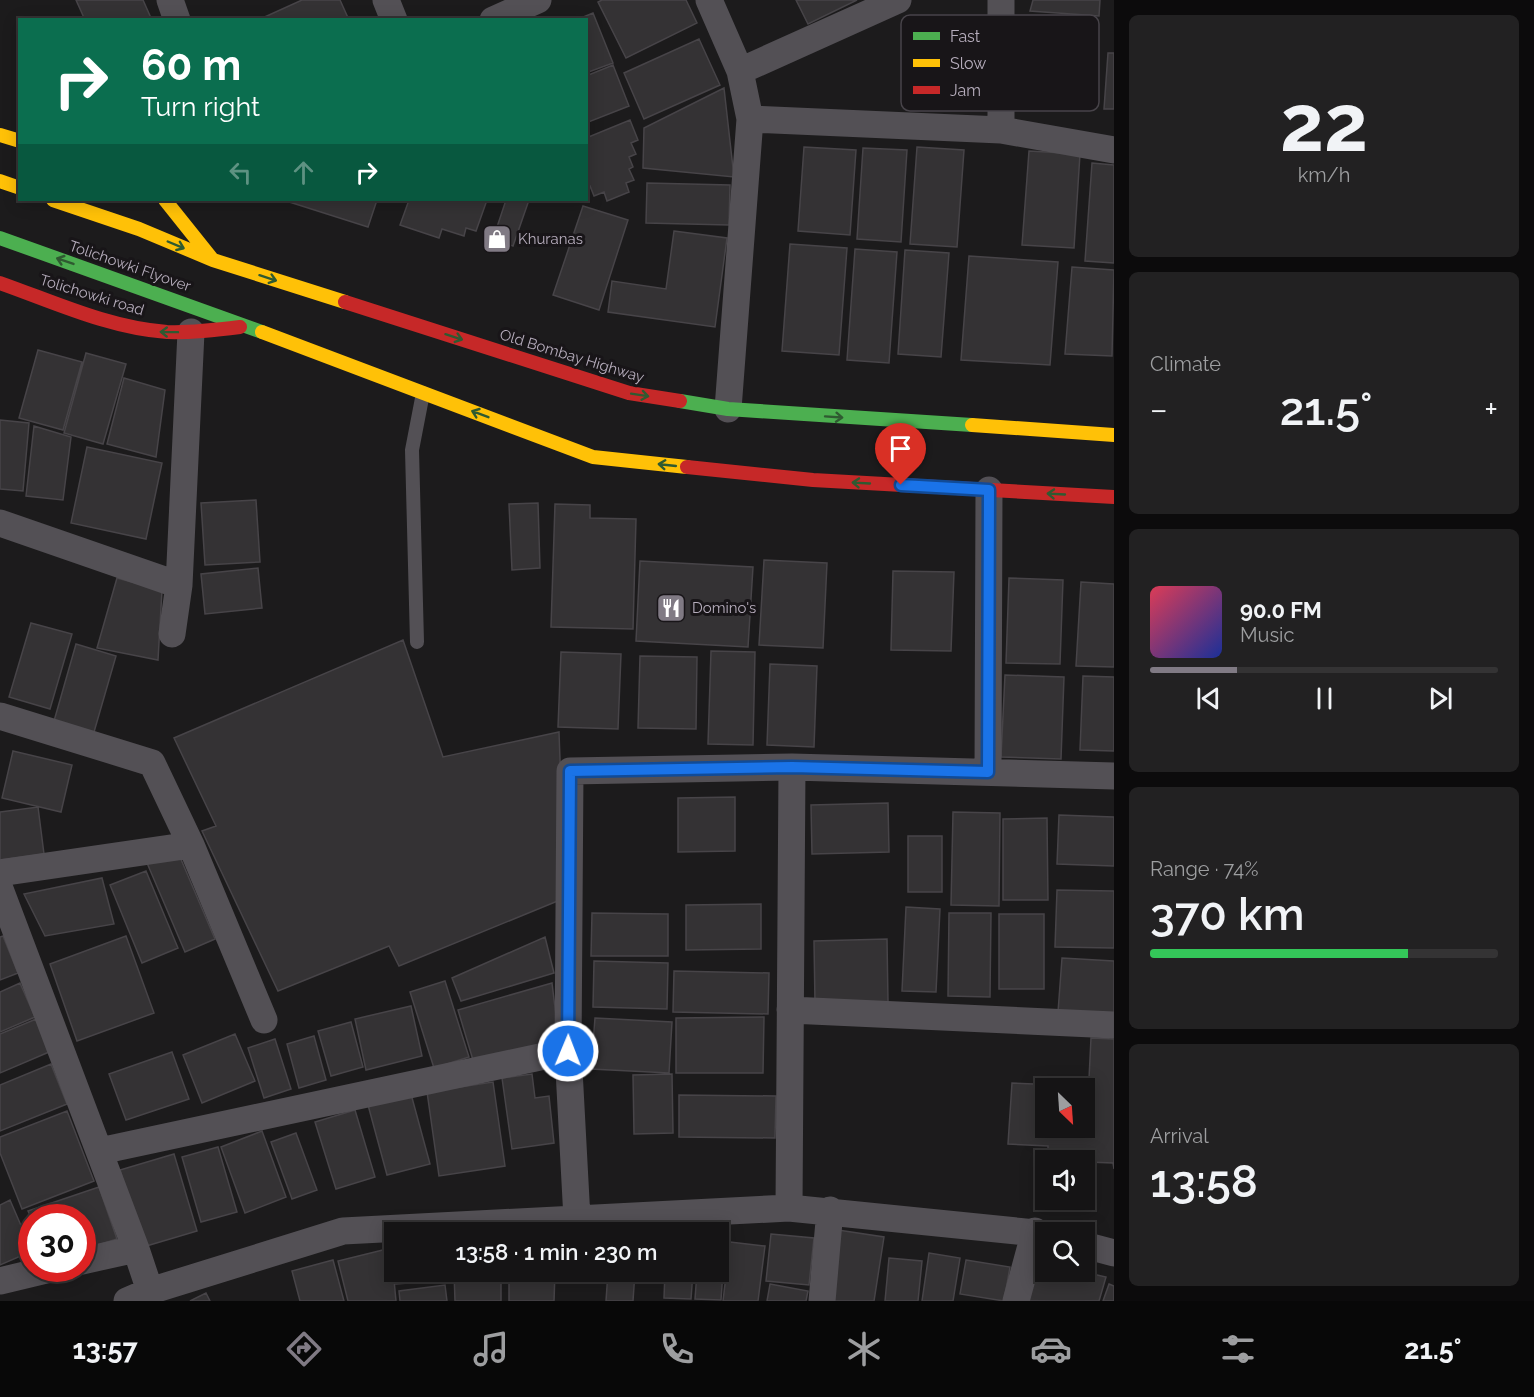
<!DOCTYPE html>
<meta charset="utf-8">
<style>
body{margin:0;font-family:Raleway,sans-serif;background:#222122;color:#f1f3f6;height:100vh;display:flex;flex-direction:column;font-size:22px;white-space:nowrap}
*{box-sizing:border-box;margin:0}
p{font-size:20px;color:#9d9ea0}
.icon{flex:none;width:33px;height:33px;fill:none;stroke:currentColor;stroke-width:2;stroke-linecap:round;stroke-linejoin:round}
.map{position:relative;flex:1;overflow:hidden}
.sheet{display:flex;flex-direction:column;gap:15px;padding:15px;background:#0c0b0c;width:420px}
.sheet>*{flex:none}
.hud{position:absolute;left:18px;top:18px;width:570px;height:183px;border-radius:0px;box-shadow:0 3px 15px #0003,0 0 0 2px #343334;background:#0b6e4f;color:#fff;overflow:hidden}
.needle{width:39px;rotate:155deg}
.buttons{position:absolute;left:1035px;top:1078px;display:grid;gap:12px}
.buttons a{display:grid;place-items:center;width:60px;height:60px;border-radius:0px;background:#151415;box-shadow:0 3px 15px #0003,0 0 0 2px #343334;font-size:30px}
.speed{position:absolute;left:18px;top:1204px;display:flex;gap:12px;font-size:30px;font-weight:700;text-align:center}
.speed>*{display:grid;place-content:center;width:78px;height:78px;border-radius:50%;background:#151415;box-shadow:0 3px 15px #0003,0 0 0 2px #343334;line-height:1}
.speed .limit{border:9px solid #d22;background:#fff;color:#111}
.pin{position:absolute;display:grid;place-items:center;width:51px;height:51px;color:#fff;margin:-62px -26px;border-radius:50% 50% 50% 0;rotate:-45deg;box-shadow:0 0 6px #0007}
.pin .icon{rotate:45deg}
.me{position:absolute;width:66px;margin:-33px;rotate:1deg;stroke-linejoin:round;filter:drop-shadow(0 0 4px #0008)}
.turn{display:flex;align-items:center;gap:21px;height:126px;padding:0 24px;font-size:27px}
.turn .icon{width:78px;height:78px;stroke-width:2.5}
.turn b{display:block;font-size:42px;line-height:51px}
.lanes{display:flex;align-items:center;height:57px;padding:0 24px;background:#0003;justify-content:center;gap:30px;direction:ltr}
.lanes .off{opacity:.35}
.big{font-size:45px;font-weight:600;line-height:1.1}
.sheet .widget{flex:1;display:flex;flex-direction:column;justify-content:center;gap:9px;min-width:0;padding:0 21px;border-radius:9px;background:#222122}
.sheet .dial{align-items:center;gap:0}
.dial b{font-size:78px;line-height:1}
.song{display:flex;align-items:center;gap:18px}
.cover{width:72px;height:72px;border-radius:9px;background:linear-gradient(135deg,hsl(350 70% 55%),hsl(230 70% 35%))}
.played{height:6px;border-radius:3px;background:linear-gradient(90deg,#807a84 25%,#343334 25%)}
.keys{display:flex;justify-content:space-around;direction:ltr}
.heat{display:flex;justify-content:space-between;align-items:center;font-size:33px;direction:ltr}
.charge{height:9px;border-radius:4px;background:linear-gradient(90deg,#34c759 74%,#343334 0)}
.trip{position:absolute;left:384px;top:1222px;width:345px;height:60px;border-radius:0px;background:#151415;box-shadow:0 3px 15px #0003,0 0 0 2px #343334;font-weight:600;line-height:60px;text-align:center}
.tabs{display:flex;height:96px;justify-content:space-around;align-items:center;background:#080808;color:#9d9ea0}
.tabs .icon{width:42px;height:42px}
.tabs .on{color:#807a84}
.tabs b{font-size:27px;color:#f1f3f6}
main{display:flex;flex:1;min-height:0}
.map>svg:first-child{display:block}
.building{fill:#343234;stroke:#474448;stroke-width:1.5;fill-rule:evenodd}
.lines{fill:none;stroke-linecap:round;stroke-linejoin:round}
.lane{stroke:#535055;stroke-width:14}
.street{stroke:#535055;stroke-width:27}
.fast{stroke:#4caf50;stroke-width:14}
.slow{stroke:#ffc107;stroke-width:14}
.jam{stroke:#c62828;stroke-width:14}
.oneway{stroke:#2f5a31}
.route-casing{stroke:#114b97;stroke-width:15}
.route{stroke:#1a73e8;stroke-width:10}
.labels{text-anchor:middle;stroke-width:6;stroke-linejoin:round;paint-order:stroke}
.poi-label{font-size:15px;fill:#b6adbc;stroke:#181518;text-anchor:start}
.street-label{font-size:15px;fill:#b6adbc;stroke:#181518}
.key{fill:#181518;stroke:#474349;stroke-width:1.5}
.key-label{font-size:16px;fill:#b6adbc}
</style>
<main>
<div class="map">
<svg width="1114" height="1301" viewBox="0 0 1114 1301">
<rect width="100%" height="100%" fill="#1c1b1c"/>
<path class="building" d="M 76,0 L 143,0 L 151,18 L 85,20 Z
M 302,0 L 340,0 L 349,20 L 258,20 Z
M 602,0 L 686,0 L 697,23 L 626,58 L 598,2 Z
M 796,0 L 857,0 L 808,24 Z
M 1033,0 L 1100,0 L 1099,16 L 1030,11 Z
M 593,13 L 613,63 L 586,73 L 586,20 L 576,20 Z
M 699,39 L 720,85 L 644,119 L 624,73 Z
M 1108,53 L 1114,53 L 1114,109 L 1104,109 Z
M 613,65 L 629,106 L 586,123 L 586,76 Z
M 724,88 L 734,177 L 643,168 L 644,128 Z
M 630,120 L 638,140 L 631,143 L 636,154 L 629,157 L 633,167 L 629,169 L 634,180 L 626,183 L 629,192 L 607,201 L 604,192 L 594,196 L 590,186 L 586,187 L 586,138 Z
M 804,147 L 856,150 L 850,235 L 798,231 Z
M 917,147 L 964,150 L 957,247 L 910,244 Z
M 863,148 L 907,150 L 901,242 L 857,239 Z
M 1029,151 L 1080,154 L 1074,248 L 1022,245 Z
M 1092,163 L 1114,165 L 1114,263 L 1085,261 Z
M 647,183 L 730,185 L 729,225 L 646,223 Z
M 283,200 L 377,200 L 368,227 Z
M 409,200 L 487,200 L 476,231 L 466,228 L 464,236 L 442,229 L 439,238 L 400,225 Z
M 506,200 L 529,200 L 513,246 L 493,239 Z
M 583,206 L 628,220 L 599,310 L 553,295 Z
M 674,231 L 727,238 L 715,327 L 608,312 L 612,281 L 666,289 Z
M 790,244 L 847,248 L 839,355 L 782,351 Z
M 855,249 L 897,252 L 889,363 L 847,360 Z
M 905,250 L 949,253 L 941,357 L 898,354 Z
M 969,256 L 1058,262 L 1050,365 L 961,360 Z
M 1072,267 L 1114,270 L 1112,356 L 1065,354 Z
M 38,350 L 82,362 L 63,430 L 19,418 Z
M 86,353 L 126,364 L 103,444 L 64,433 Z
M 124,378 L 165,390 L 156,457 L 107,444 Z
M 0,420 L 29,423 L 23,491 L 0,489 Z
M 34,426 L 71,437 L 63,500 L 26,496 Z
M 87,447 L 162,463 L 146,539 L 71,523 Z
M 256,500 L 260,562 L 205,565 L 201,503 Z
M 538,503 L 540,568 L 512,570 L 509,504 Z
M 555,504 L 590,505 L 590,518 L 636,519 L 633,629 L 551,627 Z
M 764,560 L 827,563 L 823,648 L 759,645 Z
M 640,561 L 753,567 L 748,647 L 636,641 Z
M 258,568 L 262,608 L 205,614 L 201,574 Z
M 893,571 L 954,572 L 951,651 L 891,650 Z
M 117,578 L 162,590 L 158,660 L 97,648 Z
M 1009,578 L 1063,580 L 1060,664 L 1006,663 Z
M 1081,582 L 1114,584 L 1114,667 L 1076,666 Z
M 31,623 L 72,634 L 50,709 L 9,697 Z
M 403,640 L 443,757 L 559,732 L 565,898 L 399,966 L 389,946 L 278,991 L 202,831 L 216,826 L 174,738 Z
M 76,644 L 116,656 L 94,732 L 54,721 Z
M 711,651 L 755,652 L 753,745 L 708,744 Z
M 561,652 L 621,654 L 618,729 L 558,727 Z
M 640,656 L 697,657 L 696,729 L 638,728 Z
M 770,664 L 817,666 L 814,747 L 767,745 Z
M 1005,675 L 1064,677 L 1061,759 L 1001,757 Z
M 1083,676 L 1114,677 L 1114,751 L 1080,750 Z
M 13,751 L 72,765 L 61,812 L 2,798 Z
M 735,797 L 735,851 L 678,852 L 678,798 Z
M 888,803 L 889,852 L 812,854 L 811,805 Z
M 38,807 L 44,854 L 0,860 L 0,812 Z
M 953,812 L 1000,813 L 999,906 L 951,905 Z
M 1059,815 L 1114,817 L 1114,866 L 1057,864 Z
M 1047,818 L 1048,900 L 1003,900 L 1003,819 Z
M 908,836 L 942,836 L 942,892 L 908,892 Z
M 177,850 L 215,939 L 185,952 L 147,863 Z
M 146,871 L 178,948 L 142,963 L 110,885 Z
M 102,878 L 114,924 L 45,936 L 24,894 Z
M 1057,890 L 1114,891 L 1114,948 L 1055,947 Z
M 761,904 L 761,949 L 686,950 L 686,905 Z
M 906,907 L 940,909 L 936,992 L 902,991 Z
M 592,913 L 668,914 L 668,956 L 591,956 Z
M 949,913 L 991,913 L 990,997 L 948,996 Z
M 999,914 L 1044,914 L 1044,989 L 999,989 Z
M 3,936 L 18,973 L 0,980 L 0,937 Z
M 126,936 L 154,1013 L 77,1041 L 50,964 Z
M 545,937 L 554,973 L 461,1001 L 452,978 Z
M 887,939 L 888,1002 L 815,1003 L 814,941 Z
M 1062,958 L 1114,961 L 1114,1016 L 1058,1012 Z
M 594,961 L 668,963 L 667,1009 L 593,1007 Z
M 674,971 L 769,973 L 768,1014 L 673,1012 Z
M 445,981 L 469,1057 L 434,1068 L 410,992 Z
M 20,983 L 35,1017 L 0,1032 L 0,992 Z
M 552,983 L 559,1040 L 473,1060 L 458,1010 Z
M 411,1006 L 422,1056 L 366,1070 L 355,1019 Z
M 764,1017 L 763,1073 L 676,1073 L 676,1018 Z
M 595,1018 L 672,1022 L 669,1073 L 591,1069 Z
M 36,1019 L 49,1052 L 0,1073 L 0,1034 Z
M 351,1022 L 363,1067 L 331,1076 L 318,1031 Z
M 235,1034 L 255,1081 L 202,1103 L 183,1055 Z
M 314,1036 L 326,1080 L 299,1088 L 287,1044 Z
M 1091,1038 L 1114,1039 L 1114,1169 L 1113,1163 L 1087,1162 L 1087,1155 L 1048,1153 L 1048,1146 L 1008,1144 L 1012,1083 L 1059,1085 L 1060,1078 L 1089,1079 ZM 1046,1089 L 1084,1089 L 1084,1128 L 1046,1128 Z
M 275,1039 L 291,1089 L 264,1098 L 248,1048 Z
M 172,1052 L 189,1099 L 126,1120 L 109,1074 Z
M 51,1064 L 67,1104 L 0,1131 L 0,1085 Z
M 532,1074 L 535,1098 L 549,1096 L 554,1143 L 512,1149 L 502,1078 Z
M 672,1074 L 673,1133 L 634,1134 L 633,1075 Z
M 493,1082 L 505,1166 L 439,1176 L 427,1092 Z
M 411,1094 L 430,1164 L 387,1175 L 368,1105 Z
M 679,1095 L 776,1096 L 775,1138 L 679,1137 Z
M 355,1110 L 375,1177 L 336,1189 L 315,1122 Z
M 67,1111 L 94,1181 L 22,1209 L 0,1153 L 0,1137 Z
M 262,1131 L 286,1197 L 245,1213 L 221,1147 Z
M 296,1133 L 317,1190 L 292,1199 L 271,1142 Z
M 218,1147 L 237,1212 L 201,1222 L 182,1157 Z
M 174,1154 L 197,1231 L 143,1247 L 120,1170 Z
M 99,1187 L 117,1239 L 82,1250 L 82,1218 L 32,1218 L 32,1220 L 28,1211 Z
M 10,1200 L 32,1251 L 0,1265 L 0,1205 Z
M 838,1230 L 884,1237 L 874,1301 L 826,1301 Z
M 771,1234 L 814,1238 L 809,1285 L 766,1281 Z
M 718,1242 L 725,1243 L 721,1300 L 695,1299 L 697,1272 L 718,1272 Z
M 730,1242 L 765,1246 L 758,1301 L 723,1301 Z
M 391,1248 L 396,1301 L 348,1301 L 338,1261 Z
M 929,1253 L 960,1258 L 953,1301 L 922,1301 Z
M 889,1258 L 922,1261 L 918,1301 L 885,1301 Z
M 333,1260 L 344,1301 L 300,1301 L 292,1271 Z
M 966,1260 L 1010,1267 L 1004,1301 L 960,1294 Z
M 1037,1260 L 1046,1262 L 1046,1272 L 1084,1272 L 1106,1277 L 1099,1301 L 1027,1301 Z
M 395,1272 L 450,1272 L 450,1280 L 396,1284 Z
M 454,1272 L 501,1272 L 501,1301 L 455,1301 Z
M 509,1272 L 555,1272 L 554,1301 L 509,1301 Z
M 608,1272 L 635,1272 L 633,1301 L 606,1301 Z
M 665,1272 L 693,1272 L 691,1299 L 664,1298 Z
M 770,1284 L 808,1291 L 806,1301 L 767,1301 Z
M 1109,1284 L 1114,1286 L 1114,1301 L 1103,1301 Z
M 445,1285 L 447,1301 L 400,1301 L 399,1291 Z
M 206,1293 L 210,1301 L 190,1301 Z"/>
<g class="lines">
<path class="lane" d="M 417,642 L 412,450 L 423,393"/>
<path class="street" d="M 170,0 L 177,20
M 386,0 L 394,20
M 709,0 L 740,71 L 750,119 L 728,409
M 493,20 L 538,0
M 740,71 L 898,0
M 750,119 L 1001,130 L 1114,150
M 1001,130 L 1001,0
M 0,523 L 179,585
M 172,634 L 179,585 L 191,332
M 0,716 L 152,763 L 191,845 L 264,1020
M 988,772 L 989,490
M 0,873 L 191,845
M 0,889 L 136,1249
M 790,1010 L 1114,1025
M 568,1051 L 577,1219
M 100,1151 L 568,1051 L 570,771 L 792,767 L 1114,776
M 789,1208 L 792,767
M 1084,1245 L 1114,1253
M 82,1261 L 136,1249 L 150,1291
M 0,1281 L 50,1269
M 127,1301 L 150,1291 L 343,1231 L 789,1208 L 1046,1234
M 822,1301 L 830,1210
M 1016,1301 L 1035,1231"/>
<path class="fast" d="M 0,238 L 262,332
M 680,401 L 728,409 L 972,425"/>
<path class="slow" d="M 0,135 L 20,141
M 0,181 L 20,188
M 53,200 L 139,229 L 213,260 L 345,302
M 165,200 L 213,260
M 262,332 L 593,457 L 687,467
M 972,425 L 1114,435"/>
<path class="jam" d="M 0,283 C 54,302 109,328 167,332 C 191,333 216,330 240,327
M 345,302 L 629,393 L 680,401
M 687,467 L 813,480 L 1114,497"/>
</g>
<defs><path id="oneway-shaft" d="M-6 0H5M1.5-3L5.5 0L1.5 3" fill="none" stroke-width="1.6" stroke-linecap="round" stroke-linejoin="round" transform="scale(1.5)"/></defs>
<g class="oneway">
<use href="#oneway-shaft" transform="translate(176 245) rotate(23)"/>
<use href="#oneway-shaft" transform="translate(65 261) rotate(-161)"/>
<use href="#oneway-shaft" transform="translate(268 278) rotate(18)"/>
<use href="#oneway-shaft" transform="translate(169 332) rotate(-179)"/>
<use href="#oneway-shaft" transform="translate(454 337) rotate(18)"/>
<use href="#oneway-shaft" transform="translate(640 395) rotate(9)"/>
<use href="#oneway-shaft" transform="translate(480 414) rotate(-159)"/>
<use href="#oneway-shaft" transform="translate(834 417) rotate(4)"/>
<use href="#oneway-shaft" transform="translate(667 465) rotate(-174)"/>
<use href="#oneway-shaft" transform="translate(861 483) rotate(-177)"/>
<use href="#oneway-shaft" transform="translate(1056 494) rotate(-177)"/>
</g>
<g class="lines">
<g class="route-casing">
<path id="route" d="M 568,1051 L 570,771 L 792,767 L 988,772 L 989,490 L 901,485"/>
</g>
<use href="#route" class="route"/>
</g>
<defs>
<g id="shop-square" transform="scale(1.5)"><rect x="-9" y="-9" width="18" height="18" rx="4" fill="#807a84" stroke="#181518"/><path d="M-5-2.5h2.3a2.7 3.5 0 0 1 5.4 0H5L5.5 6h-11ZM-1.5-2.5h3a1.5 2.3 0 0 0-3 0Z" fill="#fff"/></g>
<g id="restaurant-square" transform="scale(1.5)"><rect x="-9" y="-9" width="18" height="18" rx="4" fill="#807a84" stroke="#181518"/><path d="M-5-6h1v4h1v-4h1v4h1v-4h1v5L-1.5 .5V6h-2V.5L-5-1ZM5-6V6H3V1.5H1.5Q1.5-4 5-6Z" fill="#fff"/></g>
</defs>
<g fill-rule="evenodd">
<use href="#shop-square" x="497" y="239"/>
<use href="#restaurant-square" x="671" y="608"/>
</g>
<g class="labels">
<g class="poi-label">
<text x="518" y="244">Khuranas</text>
<text x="692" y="613">Domino's</text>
</g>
<g class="street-label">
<text transform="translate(130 266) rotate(19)" y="5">Tolichowki Flyover</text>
<text transform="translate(92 295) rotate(17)" y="5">Tolichowki road</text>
<text transform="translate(572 356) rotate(17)" y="5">Old Bombay Highway</text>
</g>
</g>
<rect x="901" y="15" width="198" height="96" rx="9" class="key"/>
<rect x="913" y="32" width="27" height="8" fill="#4caf50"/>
<rect x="913" y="59" width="27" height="8" fill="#ffc107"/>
<rect x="913" y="86" width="27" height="8" fill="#c62828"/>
<g class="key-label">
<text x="950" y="42">Fast</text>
<text x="950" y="69">Slow</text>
<text x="950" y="96">Jam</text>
</g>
</svg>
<div class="buttons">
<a><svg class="needle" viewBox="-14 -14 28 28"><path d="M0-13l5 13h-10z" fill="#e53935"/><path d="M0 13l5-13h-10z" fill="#9d9ea0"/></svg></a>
<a><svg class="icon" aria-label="sound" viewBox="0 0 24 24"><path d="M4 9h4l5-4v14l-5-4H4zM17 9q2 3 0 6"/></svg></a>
<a><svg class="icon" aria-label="search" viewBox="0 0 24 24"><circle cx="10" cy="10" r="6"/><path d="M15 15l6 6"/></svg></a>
</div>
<div class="speed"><div class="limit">30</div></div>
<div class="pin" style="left:901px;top:485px;background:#d93025"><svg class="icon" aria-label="arrive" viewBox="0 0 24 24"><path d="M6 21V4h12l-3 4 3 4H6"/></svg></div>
<svg class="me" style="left:568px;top:1051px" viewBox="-20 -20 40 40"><circle r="17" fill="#1a73e8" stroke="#fff" stroke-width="3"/><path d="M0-11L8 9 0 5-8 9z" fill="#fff"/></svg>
<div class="trip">13:58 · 1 min · 230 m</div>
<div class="hud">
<div class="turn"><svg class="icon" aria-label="right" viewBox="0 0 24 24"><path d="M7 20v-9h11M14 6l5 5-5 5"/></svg><div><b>60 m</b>Turn right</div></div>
<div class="lanes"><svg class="icon off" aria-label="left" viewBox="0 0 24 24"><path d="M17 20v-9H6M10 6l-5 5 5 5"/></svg><svg class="icon off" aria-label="ahead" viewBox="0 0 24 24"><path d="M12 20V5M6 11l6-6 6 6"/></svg><svg class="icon" aria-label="right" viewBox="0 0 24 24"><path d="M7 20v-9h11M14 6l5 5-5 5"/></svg></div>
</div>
</div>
<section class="sheet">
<div class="widget dial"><b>22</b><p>km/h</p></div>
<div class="widget"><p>Climate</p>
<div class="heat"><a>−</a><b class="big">21.5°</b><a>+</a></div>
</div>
<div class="widget">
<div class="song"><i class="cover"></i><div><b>90.0 FM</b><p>Music</p></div></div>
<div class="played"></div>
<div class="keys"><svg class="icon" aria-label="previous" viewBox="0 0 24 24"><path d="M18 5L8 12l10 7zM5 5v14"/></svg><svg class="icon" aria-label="pause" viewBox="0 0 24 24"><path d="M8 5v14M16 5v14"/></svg><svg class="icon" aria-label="next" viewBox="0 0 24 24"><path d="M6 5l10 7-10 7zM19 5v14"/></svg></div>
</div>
<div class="widget"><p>Range · 74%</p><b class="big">370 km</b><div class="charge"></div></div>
<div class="widget"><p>Arrival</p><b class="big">13:58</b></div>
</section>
</main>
<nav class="tabs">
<b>13:57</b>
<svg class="icon on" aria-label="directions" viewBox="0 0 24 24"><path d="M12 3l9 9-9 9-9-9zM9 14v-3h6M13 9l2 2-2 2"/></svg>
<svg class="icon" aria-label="music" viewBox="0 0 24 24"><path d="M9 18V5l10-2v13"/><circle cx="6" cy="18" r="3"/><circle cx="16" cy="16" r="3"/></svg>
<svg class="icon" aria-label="phone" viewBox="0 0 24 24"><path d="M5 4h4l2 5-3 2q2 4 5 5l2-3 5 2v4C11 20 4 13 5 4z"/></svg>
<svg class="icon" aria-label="climate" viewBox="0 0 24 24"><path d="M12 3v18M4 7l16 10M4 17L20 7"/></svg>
<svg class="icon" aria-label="car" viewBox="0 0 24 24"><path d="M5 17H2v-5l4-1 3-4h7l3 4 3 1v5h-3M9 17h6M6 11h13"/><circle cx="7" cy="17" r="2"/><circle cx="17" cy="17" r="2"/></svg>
<svg class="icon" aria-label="filters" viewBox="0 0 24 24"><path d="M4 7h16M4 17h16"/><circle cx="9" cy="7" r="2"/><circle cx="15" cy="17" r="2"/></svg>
<b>21.5°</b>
</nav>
